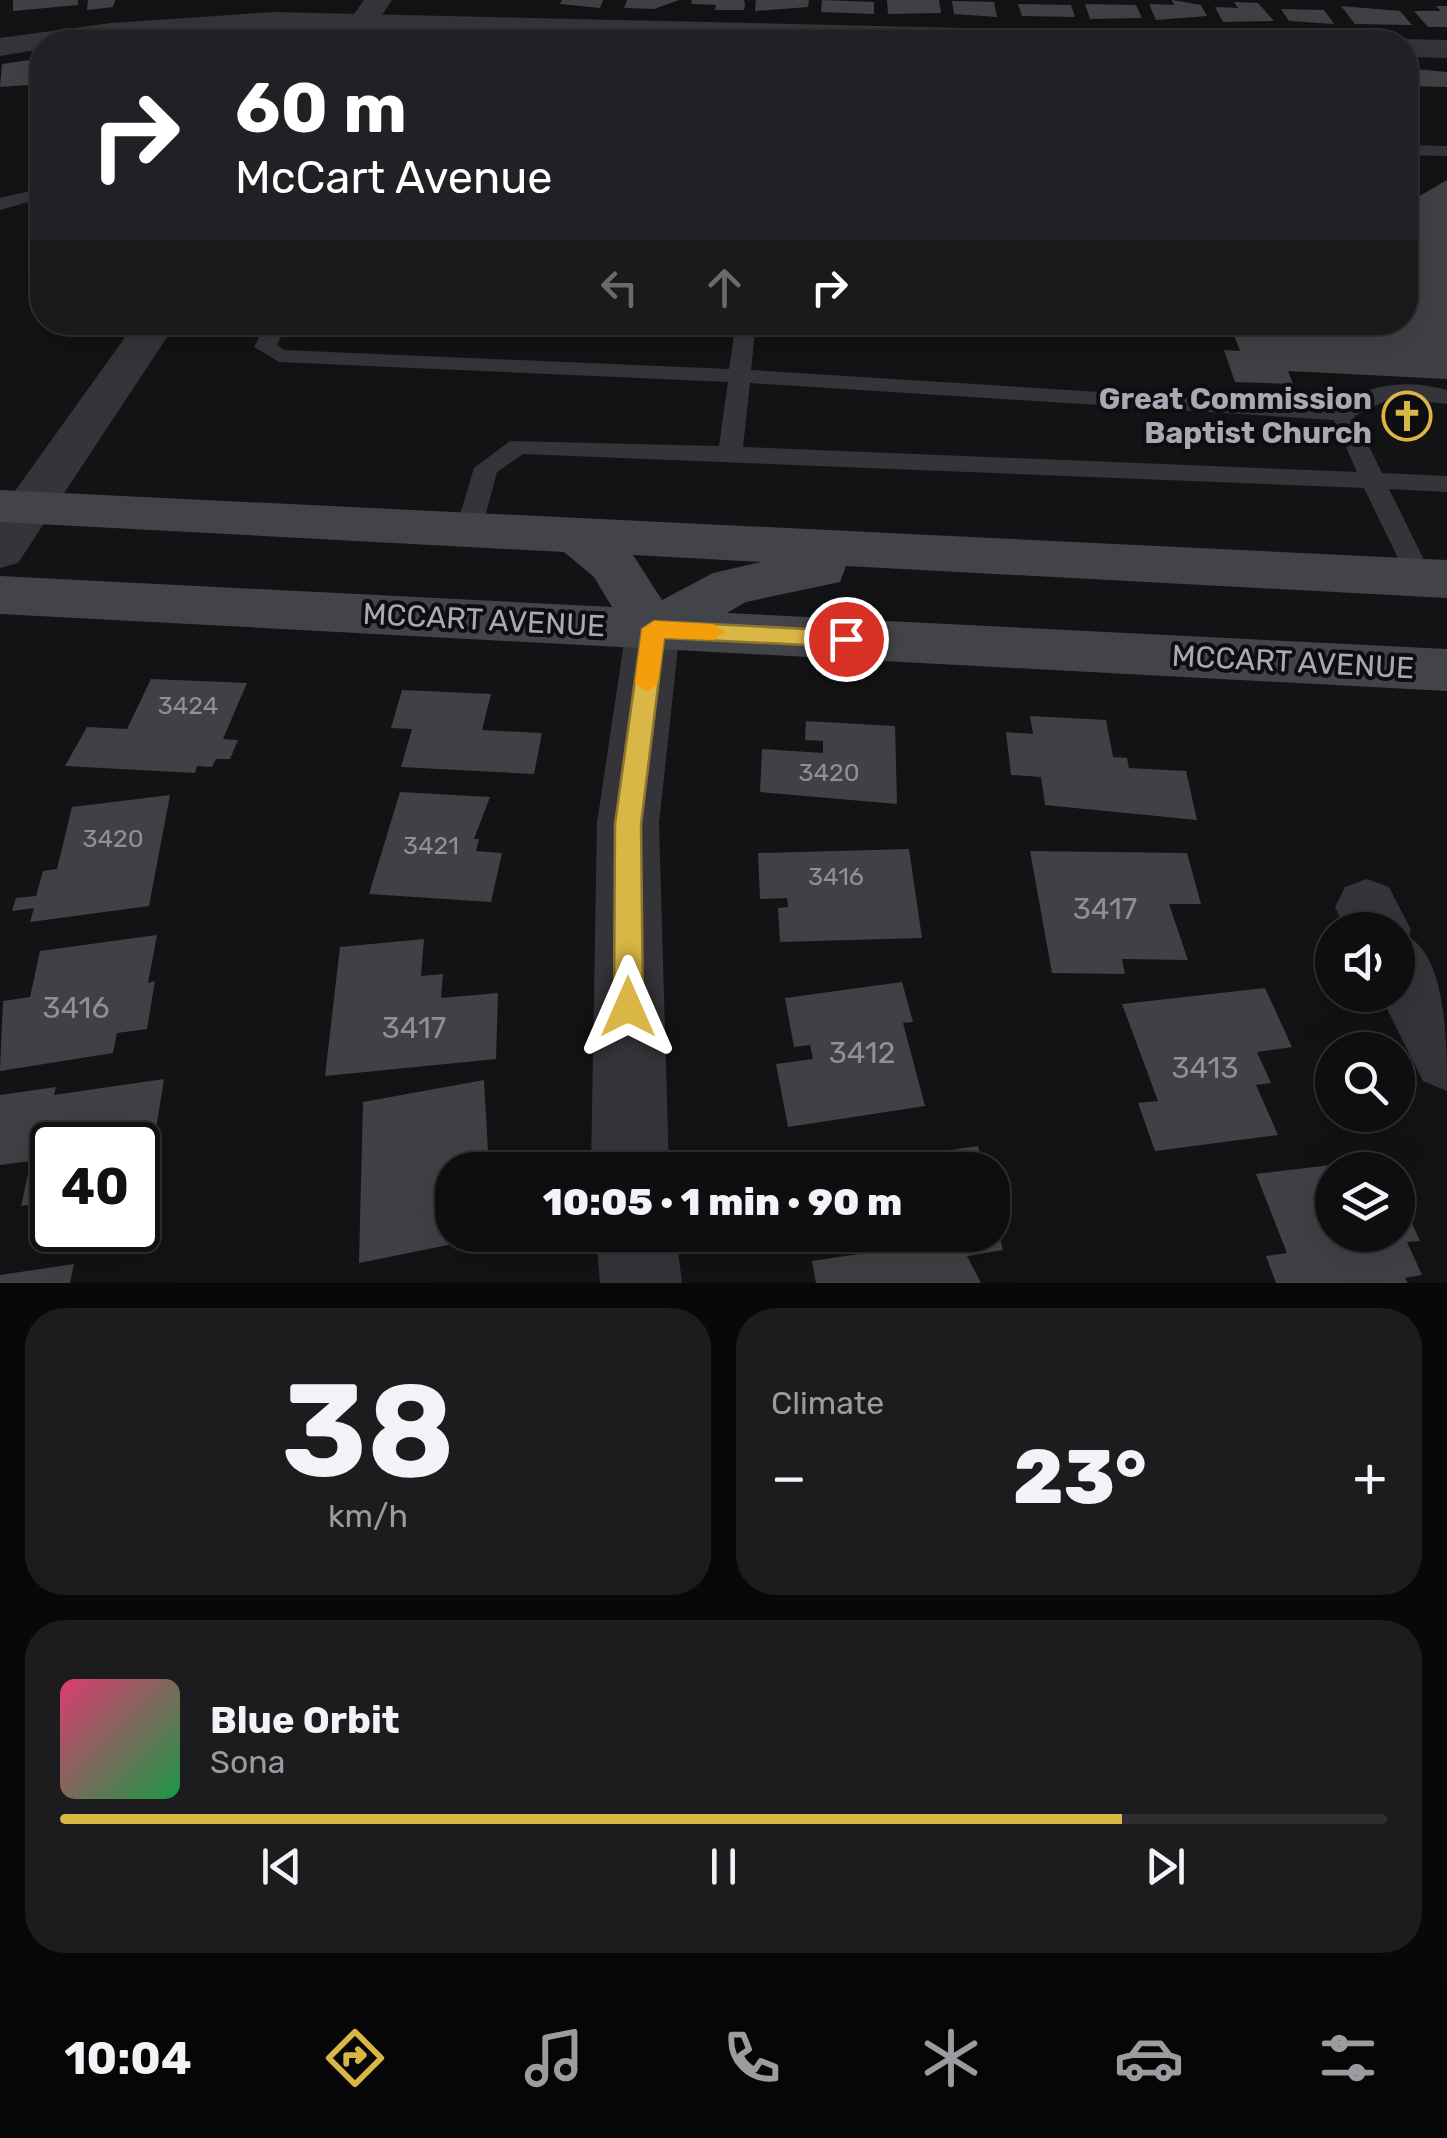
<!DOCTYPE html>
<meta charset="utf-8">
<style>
body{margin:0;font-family:Rubik,sans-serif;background:#1c1c1e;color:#f1f3f6;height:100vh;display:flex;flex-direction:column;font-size:38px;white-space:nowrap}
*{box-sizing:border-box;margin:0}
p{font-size:32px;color:#9b9c9f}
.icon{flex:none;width:55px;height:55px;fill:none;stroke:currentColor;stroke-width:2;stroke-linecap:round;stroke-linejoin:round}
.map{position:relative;height:1283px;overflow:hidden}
.side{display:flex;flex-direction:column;gap:25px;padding:25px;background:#080809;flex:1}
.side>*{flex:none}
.top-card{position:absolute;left:30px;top:30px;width:1388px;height:305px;border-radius:40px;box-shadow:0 10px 40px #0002,0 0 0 2px #2e2e30;background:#202124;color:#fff;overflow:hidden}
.controls{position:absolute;left:1315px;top:912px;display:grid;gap:20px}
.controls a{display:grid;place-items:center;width:100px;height:100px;border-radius:50%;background:#0e0e10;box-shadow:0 10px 40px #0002,0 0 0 2px #2e2e30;font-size:50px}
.speed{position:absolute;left:30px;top:1122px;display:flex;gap:20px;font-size:50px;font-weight:700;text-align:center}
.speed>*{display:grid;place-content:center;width:130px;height:130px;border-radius:50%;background:#0e0e10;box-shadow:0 10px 40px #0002,0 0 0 2px #2e2e30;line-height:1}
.speed .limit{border:5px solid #111;border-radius:15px;background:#fff;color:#111}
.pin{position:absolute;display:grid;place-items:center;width:85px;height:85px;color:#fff;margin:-42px;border:5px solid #fff;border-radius:50%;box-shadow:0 2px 10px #0007}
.me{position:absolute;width:110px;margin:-55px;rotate:0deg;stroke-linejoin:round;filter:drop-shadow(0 0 8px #0008)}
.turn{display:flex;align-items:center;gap:35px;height:210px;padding:0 40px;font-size:45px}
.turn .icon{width:130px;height:130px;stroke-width:2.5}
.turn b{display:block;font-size:70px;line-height:85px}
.lanes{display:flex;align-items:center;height:95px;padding:0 40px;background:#0003;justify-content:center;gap:50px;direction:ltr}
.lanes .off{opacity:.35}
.big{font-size:75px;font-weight:800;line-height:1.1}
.side .widget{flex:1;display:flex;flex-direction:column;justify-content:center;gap:15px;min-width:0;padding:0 35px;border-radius:40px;background:#1c1c1e}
.side .dial{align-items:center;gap:0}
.dial b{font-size:130px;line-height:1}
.song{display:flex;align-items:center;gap:30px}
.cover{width:120px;height:120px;border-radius:15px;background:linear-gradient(135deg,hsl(340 70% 55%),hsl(140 70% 35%))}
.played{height:10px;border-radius:5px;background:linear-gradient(90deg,#d9b646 80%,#2e2e30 80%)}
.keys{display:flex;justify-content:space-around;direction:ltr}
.heat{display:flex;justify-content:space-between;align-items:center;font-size:55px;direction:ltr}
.side .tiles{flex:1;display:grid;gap:25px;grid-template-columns:1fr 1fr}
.widget:last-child{grid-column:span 2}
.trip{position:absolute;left:435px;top:1152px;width:575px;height:100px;border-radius:40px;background:#0e0e10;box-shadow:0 10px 40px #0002,0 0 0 2px #2e2e30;font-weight:800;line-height:100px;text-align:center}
.dock{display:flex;height:160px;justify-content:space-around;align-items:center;background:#060606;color:#9b9c9f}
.dock .icon{width:70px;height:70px}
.dock .on{color:#d9b646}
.dock b{font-size:45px;color:#f1f3f6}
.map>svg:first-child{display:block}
.building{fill:#414044}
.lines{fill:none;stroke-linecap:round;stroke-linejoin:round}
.service{fill:#353539;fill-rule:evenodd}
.minor{fill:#353539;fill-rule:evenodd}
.tertiary{fill:#353539;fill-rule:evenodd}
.secondary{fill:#434449;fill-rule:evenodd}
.route{fill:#d9b646;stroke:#8d762e;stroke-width:2.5}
.slow{fill:#f59e0b}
.labels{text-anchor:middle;stroke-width:8;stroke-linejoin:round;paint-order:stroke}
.number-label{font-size:25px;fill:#8e8f97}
.poi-label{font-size:30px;font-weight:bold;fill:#a7a9b3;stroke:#0e0e10;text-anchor:end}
.street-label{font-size:30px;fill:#a7a9b3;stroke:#0e0e10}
.near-number-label{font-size:30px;fill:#8e8f97}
</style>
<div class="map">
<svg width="1447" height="1283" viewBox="0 0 1447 1283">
<rect width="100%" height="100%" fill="#131315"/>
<path class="building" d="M 13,0 L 78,0 L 78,5 L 13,11 Z
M 88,0 L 115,0 L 113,7 L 87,10 Z
M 562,0 L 603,0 L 600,8 L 560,4 Z
M 627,0 L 679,0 L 654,9 L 624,8 Z
M 692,0 L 744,0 L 745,5 L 744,10 L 715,10 L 716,5 L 691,4 Z
M 756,0 L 809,0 L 808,7 L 755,11 Z
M 822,0 L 874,2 L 874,14 L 821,12 Z
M 887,0 L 939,0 L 941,13 L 888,14 Z
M 1172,0 L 1201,5 L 1207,16 L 1156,20 L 1149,4 L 1174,5 Z
M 952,1 L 994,2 L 997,17 L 954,14 Z
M 1234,2 L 1258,3 L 1274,21 L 1223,22 L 1215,7 L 1238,8 Z
M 1018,4 L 1071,5 L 1075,17 L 1022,16 Z
M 1085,4 L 1136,5 L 1142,18 L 1090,19 Z
M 1341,6 L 1400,11 L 1412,25 L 1355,24 Z
M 1436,6 L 1447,6 L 1447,27 L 1428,27 L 1414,11 L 1441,11 Z
M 1281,9 L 1324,10 L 1334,24 L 1289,21 Z
M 30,60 L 30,65 L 42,66 L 42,84 L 0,87 L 2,64 Z
M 1405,68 L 1447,72 L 1447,87 L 1405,86 Z
M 1447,180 L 1447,379 L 1288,371 L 1293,384 L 1235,382 L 1224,350 L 1240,351 L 1229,322 L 1405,322 L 1405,198 L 1416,198 Z
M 151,679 L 247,683 L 223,739 L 238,740 L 230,759 L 216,759 L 212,767 L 197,766 L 195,773 L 65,766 L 87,727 L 127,729 Z
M 402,690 L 491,694 L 482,730 L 542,733 L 534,774 L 401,767 L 412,729 L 391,728 Z
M 1030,716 L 1106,720 L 1113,757 L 1127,758 L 1129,768 L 1186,771 L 1197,820 L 1045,805 L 1041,777 L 1011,775 L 1006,732 L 1033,734 Z
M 806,721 L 895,726 L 897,804 L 760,792 L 762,749 L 823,753 L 823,741 L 805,740 Z
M 400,792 L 490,797 L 474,839 L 479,839 L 476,851 L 502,853 L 491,902 L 369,894 Z
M 170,795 L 149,906 L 30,922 L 34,908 L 12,911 L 16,898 L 36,896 L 43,871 L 57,869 L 72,807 Z
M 909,849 L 922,938 L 780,942 L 778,908 L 788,907 L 787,898 L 760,899 L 758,853 Z
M 1030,851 L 1187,853 L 1201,904 L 1169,904 L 1188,960 L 1122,959 L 1125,974 L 1052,973 Z
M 157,935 L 148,983 L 155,981 L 147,1029 L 117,1033 L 113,1053 L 0,1071 L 3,1001 L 30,997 L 40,951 Z
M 424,939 L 421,976 L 443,974 L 441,998 L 498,993 L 496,1059 L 325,1076 L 340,947 Z
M 902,982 L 913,1022 L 903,1023 L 925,1106 L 788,1127 L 776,1064 L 813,1059 L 810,1045 L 794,1047 L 785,998 Z
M 1265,988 L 1292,1047 L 1257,1052 L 1271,1083 L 1256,1085 L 1278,1135 L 1155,1151 L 1138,1103 L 1158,1101 L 1122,1004 Z
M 164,1079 L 140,1229 L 138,1145 L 52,1145 L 52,1230 L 87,1232 L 34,1241 L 41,1203 L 21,1206 L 31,1161 L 0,1165 L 0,1095 L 56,1087 L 54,1095 Z
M 484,1080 L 489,1170 L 452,1170 L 452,1235 L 477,1235 L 478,1239 L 359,1263 L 363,1102 Z
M 978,1146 L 984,1170 L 832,1167 Z
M 1382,1159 L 1387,1170 L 1332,1170 L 1332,1235 L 1398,1235 L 1398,1192 L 1420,1241 L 1407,1242 L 1422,1275 L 1405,1278 L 1408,1283 L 1276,1283 L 1266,1256 L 1287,1253 L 1256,1174 Z
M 994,1216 L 1003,1250 L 967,1256 L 981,1283 L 816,1283 L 812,1261 L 859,1254 L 855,1235 L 992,1235 Z
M 74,1264 L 70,1283 L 0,1283 L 0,1275 Z"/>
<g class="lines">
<path class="service" d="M 1405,145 L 1447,146 L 1447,156 L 1405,155 Z
M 42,188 L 42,198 L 0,210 L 0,198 Z
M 267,322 L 288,322 L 277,345 L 284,350 L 729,369 L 736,322 L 756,322 L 751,370 L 1337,407 C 1370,383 1408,379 1447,390 L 1447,404 L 1392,398 L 1354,416 L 1382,473 L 1447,476 L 1447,492 L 1389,489 L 1433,578 L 1420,587 L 1411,585 L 1364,488 L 523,454 L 497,472 L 482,528 L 469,537 L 456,528 L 474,468 L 510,441 L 719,446 L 728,382 L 279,362 L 254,347 ZM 750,383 L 1334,420 L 1357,472 L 743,447 Z"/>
<path class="minor" d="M 274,12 L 1182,33 L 1196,42 L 853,42 L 274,28 L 42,42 L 42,49 L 0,56 L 0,38 L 111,23 Z
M 1405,39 L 1447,40 L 1447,58 L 1405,57 L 1405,42 L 1394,42 Z
M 1367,879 L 1389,887 L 1411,930 L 1408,937 C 1447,957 1447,1046 1447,1091 L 1423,1081 L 1380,995 L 1398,995 L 1398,930 L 1346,930 L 1335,907 L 1345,887 Z"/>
<path class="tertiary" d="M 364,0 L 392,0 L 364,42 L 334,42 Z
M 136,322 L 177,322 L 18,563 L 0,568 L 0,512 Z
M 653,609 L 672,615 L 680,629 L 659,823 L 669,1170 L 591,1170 L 597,823 L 626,629 L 634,615 Z
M 596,1235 L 676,1235 L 682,1283 L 600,1283 Z"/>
<path class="secondary" d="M 0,490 L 1447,560 L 1447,598 L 846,566 L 840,582 L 746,602 L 727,613 L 1447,649 L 1447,691 L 0,614 L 0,576 L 612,607 L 594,577 L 564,552 L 0,522 ZM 633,555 L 761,562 L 713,573 L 662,600 Z"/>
</g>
<path class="route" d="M 654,621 L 846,631 L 857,639 L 846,647 L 664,638 L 641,824 L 643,1007 L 639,1017 L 628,1021 L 618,1017 L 614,1007 L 615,824 L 642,629 Z"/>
<path class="slow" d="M 654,621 L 713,624 L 725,632 L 713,640 L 664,638 L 658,683 L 647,692 L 635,683 L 642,629 Z"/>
<defs>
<g id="church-ring" transform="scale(2.5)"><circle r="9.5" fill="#0e0e10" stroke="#d9b646" stroke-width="1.5"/><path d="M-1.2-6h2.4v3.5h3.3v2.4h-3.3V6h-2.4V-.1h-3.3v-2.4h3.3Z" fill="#d9b646"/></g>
</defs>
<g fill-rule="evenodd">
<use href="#church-ring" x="1407" y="416"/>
</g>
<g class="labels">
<g class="number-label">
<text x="188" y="714">3424</text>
<text x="829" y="781">3420</text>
<text x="113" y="847">3420</text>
<text x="431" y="854">3421</text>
<text x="836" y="885">3416</text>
</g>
<g class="poi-label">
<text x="1372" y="409">Great Commission<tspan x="1372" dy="34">Baptist Church</tspan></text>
</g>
<g class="street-label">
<text transform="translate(484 620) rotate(3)" y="10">MCCART AVENUE</text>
<text transform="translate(1293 662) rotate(3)" y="10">MCCART AVENUE</text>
</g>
<g class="near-number-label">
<text x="1105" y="919">3417</text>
<text x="76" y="1018">3416</text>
<text x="414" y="1038">3417</text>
<text x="862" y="1063">3412</text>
<text x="1205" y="1078">3413</text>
</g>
</g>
</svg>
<div class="controls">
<a><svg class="icon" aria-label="sound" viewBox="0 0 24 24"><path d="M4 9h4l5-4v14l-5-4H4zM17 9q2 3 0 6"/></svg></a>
<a><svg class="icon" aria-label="search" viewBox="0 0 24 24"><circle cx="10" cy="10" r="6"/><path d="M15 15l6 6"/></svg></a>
<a><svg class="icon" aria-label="layers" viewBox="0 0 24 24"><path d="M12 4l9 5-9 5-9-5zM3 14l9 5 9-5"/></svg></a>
</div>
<div class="speed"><div class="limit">40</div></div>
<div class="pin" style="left:846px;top:639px;background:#d93025"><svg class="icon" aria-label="arrive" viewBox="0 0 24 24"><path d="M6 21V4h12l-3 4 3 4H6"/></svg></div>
<svg class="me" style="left:628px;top:1007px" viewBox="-20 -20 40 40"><path d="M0-17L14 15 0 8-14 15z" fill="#d9b646" stroke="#fff" stroke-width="4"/></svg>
<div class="trip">10:05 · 1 min · 90 m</div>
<div class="top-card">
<div class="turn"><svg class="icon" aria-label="right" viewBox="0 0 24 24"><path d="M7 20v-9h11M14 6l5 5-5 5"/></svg><div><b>60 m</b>McCart Avenue</div></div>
<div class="lanes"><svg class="icon off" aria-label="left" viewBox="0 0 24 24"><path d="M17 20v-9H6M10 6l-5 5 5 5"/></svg><svg class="icon off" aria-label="ahead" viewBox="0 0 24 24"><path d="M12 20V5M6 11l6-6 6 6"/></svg><svg class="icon" aria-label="right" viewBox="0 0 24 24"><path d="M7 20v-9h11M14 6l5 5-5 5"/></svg></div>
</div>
</div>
<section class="side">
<div class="tiles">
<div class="widget dial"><b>38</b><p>km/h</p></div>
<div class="widget"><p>Climate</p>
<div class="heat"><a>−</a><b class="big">23°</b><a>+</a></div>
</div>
<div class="widget">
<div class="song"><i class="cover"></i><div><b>Blue Orbit</b><p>Sona</p></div></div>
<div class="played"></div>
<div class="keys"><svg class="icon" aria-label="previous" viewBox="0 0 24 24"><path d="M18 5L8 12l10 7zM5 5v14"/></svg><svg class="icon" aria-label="pause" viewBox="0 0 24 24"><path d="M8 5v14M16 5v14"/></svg><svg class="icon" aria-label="next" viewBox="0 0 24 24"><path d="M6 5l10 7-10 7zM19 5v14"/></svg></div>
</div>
</div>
</section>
<nav class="dock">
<b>10:04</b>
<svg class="icon on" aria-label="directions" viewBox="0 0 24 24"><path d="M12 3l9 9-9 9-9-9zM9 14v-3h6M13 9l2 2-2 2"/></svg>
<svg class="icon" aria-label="music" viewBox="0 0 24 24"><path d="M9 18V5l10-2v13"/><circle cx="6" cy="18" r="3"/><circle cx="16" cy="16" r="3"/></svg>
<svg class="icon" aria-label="phone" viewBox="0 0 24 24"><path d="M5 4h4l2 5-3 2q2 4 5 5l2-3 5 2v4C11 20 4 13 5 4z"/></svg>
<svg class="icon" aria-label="climate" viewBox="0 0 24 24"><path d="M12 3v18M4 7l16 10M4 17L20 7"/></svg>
<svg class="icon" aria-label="car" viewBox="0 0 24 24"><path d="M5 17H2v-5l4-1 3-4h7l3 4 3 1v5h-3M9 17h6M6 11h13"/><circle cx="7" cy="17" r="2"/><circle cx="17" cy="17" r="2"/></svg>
<svg class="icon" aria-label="filters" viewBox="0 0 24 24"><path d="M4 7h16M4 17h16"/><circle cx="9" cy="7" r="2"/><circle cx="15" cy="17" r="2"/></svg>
</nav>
